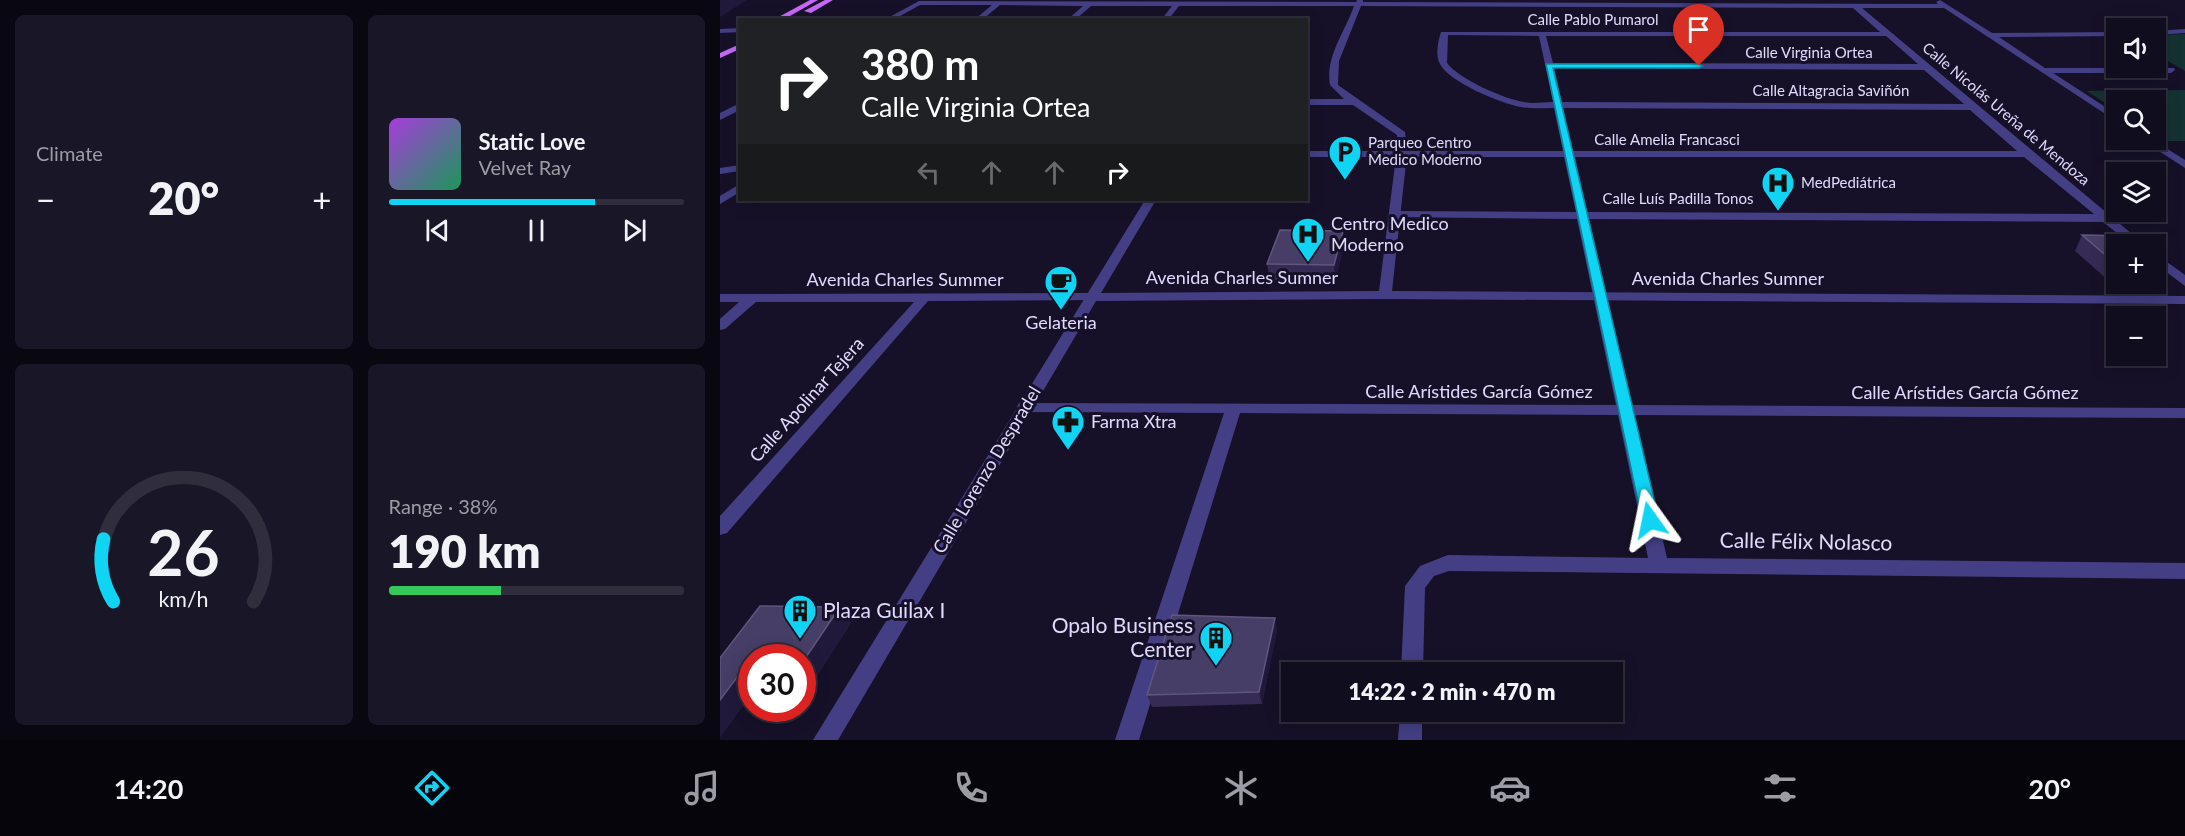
<!DOCTYPE html>
<meta charset="utf-8">
<style>
body{margin:0;font-family:Lato,sans-serif;background:#191627;color:#f1f3f6;height:100vh;display:flex;flex-direction:column;font-size:22px;white-space:nowrap}
*{box-sizing:border-box;margin:0}
p{font-size:20px;color:#9c9ca4}
.icon{flex:none;width:33px;height:33px;fill:none;stroke:currentColor;stroke-width:2;stroke-linecap:round;stroke-linejoin:round}
.map{position:relative;flex:1;overflow:hidden}
.panel{display:flex;flex-direction:column;gap:15px;padding:15px;background:#090710;width:720px}
.panel>*{flex:none}
.hud{position:absolute;left:18px;top:18px;width:570px;height:183px;border-radius:0px;box-shadow:0 3px 15px #0003,0 0 0 2px #302d3c;background:#202124;color:#fff;overflow:hidden}
.controls{position:absolute;left:1386px;top:18px;display:grid;gap:12px}
.controls a{display:grid;place-items:center;width:60px;height:60px;border-radius:0px;background:#100d1e;box-shadow:0 3px 15px #0003,0 0 0 2px #302d3c;font-size:30px}
.speed{position:absolute;left:18px;top:644px;display:flex;gap:12px;font-size:30px;font-weight:700;text-align:center}
.speed>*{display:grid;place-content:center;width:78px;height:78px;border-radius:50%;background:#100d1e;box-shadow:0 3px 15px #0003,0 0 0 2px #302d3c;line-height:1}
.speed .limit{border:9px solid #d22;background:#fff;color:#111}
.pin{position:absolute;display:grid;place-items:center;width:51px;height:51px;color:#fff;margin:-62px -26px;border-radius:50% 50% 50% 0;rotate:-45deg;box-shadow:0 0 6px #0007}
.pin .icon{rotate:45deg}
.me{position:absolute;width:66px;margin:-33px;rotate:348deg;stroke-linejoin:round;filter:drop-shadow(0 0 4px #0008)}
.turn{display:flex;align-items:center;gap:21px;height:126px;padding:0 24px;font-size:27px}
.turn .icon{width:78px;height:78px;stroke-width:2.5}
.turn b{display:block;font-size:42px;line-height:51px}
.lanes{display:flex;align-items:center;height:57px;padding:0 24px;background:#0003;justify-content:center;gap:30px;direction:ltr}
.lanes .off{opacity:.35}
.big{font-size:45px;font-weight:800;line-height:1.1}
.panel .tile{flex:1;display:flex;flex-direction:column;justify-content:center;gap:9px;min-width:0;padding:0 21px;border-radius:9px;background:#191627}
.panel .dial{align-items:center;gap:0}
.dial svg{height:156px;overflow:visible;fill:none;stroke:#302d3c;stroke-width:7;stroke-linecap:round;text-anchor:middle}
.dial text{fill:#f1f3f6;stroke:none}
.song{display:flex;align-items:center;gap:18px}
.cover{width:72px;height:72px;border-radius:9px;background:linear-gradient(135deg,hsl(280 70% 55%),hsl(150 70% 35%))}
.played{height:6px;border-radius:3px;background:linear-gradient(90deg,#10d4f4 70%,#302d3c 70%)}
.keys{display:flex;justify-content:space-around;direction:ltr}
.heat{display:flex;justify-content:space-between;align-items:center;font-size:33px;direction:ltr}
.charge{height:9px;border-radius:4px;background:linear-gradient(90deg,#34c759 38%,#302d3c 0)}
.panel .tiles{flex:1;display:grid;gap:15px;grid-template-columns:repeat(2,1fr)}
.trip{position:absolute;left:561px;top:662px;width:342px;height:60px;border-radius:0px;background:#100d1e;box-shadow:0 3px 15px #0003,0 0 0 2px #302d3c;font-weight:800;line-height:60px;text-align:center}
.dock{display:flex;height:96px;justify-content:space-around;align-items:center;background:#06050c;color:#9c9ca4}
.dock .icon{width:42px;height:42px}
.dock .active{color:#10d4f4}
.dock b{font-size:27px;color:#f1f3f6}
main{display:flex;flex:1;min-height:0}
.map>svg:first-child{display:block}
.green{fill:#153232}
.lines{fill:none;stroke-linecap:round;stroke-linejoin:round}
.minor{fill:#443f85;fill-rule:evenodd}
.tertiary{fill:#443f85;fill-rule:evenodd}
.primary{fill:#c767f8;fill-rule:evenodd}
.wall{fill:#352b55}
.shaded-wall{fill:#21193b}
.building{fill:#473e67;stroke:#5f567e;stroke-width:1.5}
.route{fill:#10d4f4;stroke:#0a8a9f;stroke-width:1.5}
.labels{text-anchor:middle;stroke-width:6;stroke-linejoin:round;paint-order:stroke}
.far-street-label{font-size:15px;fill:#e0dafd;stroke:#161128}
.far-poi-label{font-size:15px;fill:#e0dafd;stroke:#161128;text-anchor:start}
.poi-label{font-size:18px;fill:#e0dafd;stroke:#161128;text-anchor:start}
.street-label{font-size:18px;fill:#e0dafd;stroke:#161128}
.near-street-label{font-size:21px;fill:#e0dafd;stroke:#161128}
.near-poi-label{font-size:21px;fill:#e0dafd;stroke:#161128;text-anchor:start}
</style>
<main>
<section class="panel">
<div class="tiles">
<div class="tile"><p>Climate</p>
<div class="heat"><a>−</a><b class="big">20°</b><a>+</a></div>
</div>
<div class="tile">
<div class="song"><i class="cover"></i><div><b>Static Love</b><p>Velvet Ray</p></div></div>
<div class="played"></div>
<div class="keys"><svg class="icon" aria-label="previous" viewBox="0 0 24 24"><path d="M18 5L8 12l10 7zM5 5v14"/></svg><svg class="icon" aria-label="pause" viewBox="0 0 24 24"><path d="M8 5v14M16 5v14"/></svg><svg class="icon" aria-label="next" viewBox="0 0 24 24"><path d="M6 5l10 7-10 7zM19 5v14"/></svg></div>
</div>
<div class="tile dial"><svg viewBox="0 0 100 80">
<path d="M14 69A42 42 0 1 1 86 69"/>
<path d="M14 69A42 42 0 0 1 9 37" stroke="#10d4f4"/>
<text x="50" y="56" font-size="32" font-weight="700">26</text>
<text x="50" y="72" font-size="11">km/h</text>
</svg></div>
<div class="tile"><p>Range · 38%</p><b class="big">190 km</b><div class="charge"></div></div>
</div>
</section>
<div class="map">
<svg width="1465" height="740" viewBox="0 0 1465 740">
<rect width="100%" height="100%" fill="#161128"/>
<path class="green" d="M 1465,34 L 1465,71 L 1436,54 L 1436,35 Z
M 1465,90 L 1465,141 L 1444,141 L 1436,136 L 1436,100 L 1396,100 L 1396,110 L 1367,91 Z"/>
<g class="lines">
<path class="minor" d="M 637,0 L 643,0 L 643,2 L 1218,4 L 1216,2 L 1220,0 L 1272,33 L 1396,32 L 1396,36 L 1279,37 L 1325,68 L 1454,68 L 1455,70 L 1451,73 L 1333,73 L 1396,114 L 1396,121 L 1224,8 L 1142,8 L 1424,244 L 1411,244 L 1383,222 L 869,219 L 912,405 L 1465,408 L 1465,418 L 914,415 L 947,558 L 1465,563 L 1465,579 L 729,571 L 714,576 L 705,588 L 703,672 L 681,672 L 685,586 L 700,566 L 728,555 L 928,558 L 898,415 L 520,413 L 419,740 L 395,740 L 504,413 L 305,412 L 299,411 L 297,407 L 299,403 L 896,405 L 857,219 L 675,217 L 669,214 L 675,211 L 856,212 L 844,157 L 682,157 L 677,154 L 677,135 L 633,105 L 586,105 L 586,99 L 624,99 L 610,85 C 605,57 625,32 634,6 L 459,6 L 448,20 L 441,20 L 452,6 L 371,6 L 355,20 L 347,20 L 363,6 L 280,5 L 262,20 L 254,20 L 272,5 L 200,5 L 173,20 L 164,20 L 199,1 L 636,2 ZM 641,6 L 1133,8 L 1160,32 L 721,32 C 718,41 715,56 720,64 C 729,82 782,104 801,107 C 811,109 823,108 834,108 L 843,151 L 687,151 L 685,132 L 618,85 L 619,61 ZM 728,35 L 819,36 L 833,102 C 823,102 813,104 804,102 C 784,99 739,79 727,63 ZM 826,36 L 1166,36 L 1198,64 L 833,63 ZM 834,68 L 1204,70 L 1244,104 L 842,102 ZM 843,108 L 1250,110 L 1297,151 L 853,151 ZM 855,157 L 1304,157 L 1374,214 L 867,212 Z
M 20,28 L 20,32 L 0,33 L 0,29 Z
M 1465,29 L 1465,33 L 1436,35 L 1436,31 Z
M 20,103 L 20,110 L 0,120 L 0,113 Z
M 1422,140 L 1433,140 L 1465,160 L 1465,168 Z
M 20,184 L 20,192 L 0,204 L 0,196 Z
M 1436,254 L 1465,275 L 1465,286 L 1436,264 Z
M 371,293 L 376,294 L 378,297 L 376,300 L 208,301 L 7,533 L 0,535 L 0,516 L 194,302 L 36,302 L 5,329 L 0,330 L 0,319 L 19,302 L 0,302 L 0,294 Z
M 680,711 L 702,711 L 702,740 L 678,740 Z"/>
<path class="tertiary" d="M 586,151 L 682,151 L 687,154 L 672,291 L 1465,296 L 1465,304 L 665,299 L 376,301 L 118,740 L 93,740 L 425,200 L 436,200 L 381,293 L 659,291 L 676,157 L 586,157 Z
M 20,165 L 20,171 L 0,174 L 0,168 Z"/>
<path class="primary" d="M 90,0 L 98,0 L 63,20 L 53,20 Z
M 105,0 L 113,0 L 91,13 L 84,11 Z
M 20,44 L 20,49 L 0,58 L 0,53 Z"/>
</g>
<path class="wall" d="M 623,231 L 624,246 L 615,281 L 550,280 L 547,264 Z
M 1362,235 L 1396,244 L 1396,280 L 1388,280 L 1355,251 Z
M 120,607 L 131,623 L 91,685 L 82,685 L 82,657 L 32,657 L 32,693 L 0,737 L 0,658 Z
M 557,630 L 542,704 L 432,707 L 427,695 Z"/>
<path class="shaded-wall" d="M 0,0 L 27,0 L 0,17 Z
M 623,231 L 624,246 L 615,281 L 614,265 Z
M 120,607 L 131,623 L 91,685 L 82,674 L 82,663 Z
M 555,618 L 557,630 L 542,704 L 539,692 Z
M 24,668 L 32,678 L 32,693 L 0,737 L 0,700 Z"/>
<path class="building" d="M 560,230 L 623,231 L 614,265 L 547,264 Z
M 1362,235 L 1417,236 L 1424,244 L 1396,244 L 1396,264 Z
M 40,606 L 120,607 L 82,663 L 82,657 L 32,657 L 32,668 L 24,668 L 0,700 L 0,658 Z
M 452,615 L 555,618 L 539,692 L 427,695 Z"/>
<path class="route" d="M 826,64 L 979,64 L 983,66 L 979,68 L 833,68 L 939,520 L 930,526 L 922,520 Z"/>
<defs>
<g id="parking-pin" transform="scale(1.725)"><path d="M0 17L-7.5 6A9.5 9.5 0 1 1 7.5 6Z" fill="#10d4f4" stroke="#161128"/><path d="M-3.5-5.5H1a3.5 3.5 0 0 1 0 7H-1V5.5H-3.5ZM-1-3.4V-.6H.8a1.4 1.4 0 0 0 0-2.8Z" fill="#111"/></g>
<g id="hospital-pin" transform="scale(1.725)"><path d="M0 17L-7.5 6A9.5 9.5 0 1 1 7.5 6Z" fill="#10d4f4" stroke="#161128"/><path d="M-5-5h3v3.5h4V-5h3V5h-3V1.5h-4V5h-3Z" fill="#111"/></g>
<g id="cafe-pin" transform="scale(1.725)"><path d="M0 17L-7.5 6A9.5 9.5 0 1 1 7.5 6Z" fill="#10d4f4" stroke="#161128"/><path d="M-5.5-4.5H6V0H3Q3 3.5 0 3.5H-2.5Q-5.5 3.5-5.5 0ZM3-3.2v2h1.7v-2ZM-6 4.5H4V6H-6Z" fill="#111"/></g>
<g id="pharmacy-pin" transform="scale(1.725)"><path d="M0 17L-7.5 6A9.5 9.5 0 1 1 7.5 6Z" fill="#10d4f4" stroke="#161128"/><path d="M-2-6h4v4h4v4h-4v4h-4v-4h-4v-4h4Z" fill="#111"/></g>
<g id="building-pin" transform="scale(1.725)"><path d="M0 17L-7.5 6A9.5 9.5 0 1 1 7.5 6Z" fill="#10d4f4" stroke="#161128"/><path d="M-4-6H4V6H1V3H-1V6H-4ZM-2.5-4.3h1.7v1.8h-1.7ZM.8-4.3h1.7v1.8H.8ZM-2.5-1h1.7V.8h-1.7ZM.8-1h1.7V.8H.8Z" fill="#111"/></g>
</defs>
<g fill-rule="evenodd">
<use href="#parking-pin" x="625" y="152"/>
<use href="#hospital-pin" x="1058" y="183"/>
<use href="#hospital-pin" x="588" y="234"/>
<use href="#cafe-pin" x="341" y="282"/>
<use href="#pharmacy-pin" x="348" y="422"/>
<use href="#building-pin" x="80" y="611"/>
<use href="#building-pin" x="496" y="638"/>
</g>
<g class="labels">
<g class="far-street-label">
<text x="873" y="25">Calle Pablo Pumarol</text>
<text x="1089" y="58">Calle Virginia Ortea</text>
<text x="1111" y="96">Calle Altagracia Saviñón</text>
<text transform="translate(1286 114) rotate(40)" y="5">Calle Nicolás Ureña de Mendoza</text>
<text x="947" y="145">Calle Amelia Francasci</text>
<text x="958" y="204">Calle Luís Padilla Tonos</text>
</g>
<g class="far-poi-label">
<text x="648" y="148">Parqueo Centro<tspan x="648" dy="17">Medico Moderno</tspan></text>
<text x="1081" y="188">MedPediátrica</text>
</g>
<g class="poi-label">
<text x="611" y="230">Centro Medico<tspan x="611" dy="21">Moderno</tspan></text>
<text x="341" y="329" text-anchor="middle">Gelateria</text>
<text x="371" y="428">Farma Xtra</text>
</g>
<g class="street-label">
<text x="522" y="284">Avenida Charles Sumner</text>
<text x="1008" y="285">Avenida Charles Sumner</text>
<text x="185" y="286">Avenida Charles Summer</text>
<text x="759" y="398">Calle Arístides García Gómez</text>
<text x="1245" y="399">Calle Arístides García Gómez</text>
<text transform="translate(87 400) rotate(-48)" y="6">Calle Apolinar Tejera</text>
<text transform="translate(267 470) rotate(-59)" y="6">Calle Lorenzo Despradel</text>
</g>
<g class="near-street-label">
<text transform="translate(1086 542) rotate(1)" y="7">Calle Félix Nolasco</text>
</g>
<g class="near-poi-label">
<text x="103" y="618">Plaza Guilax I</text>
<text x="473" y="633" text-anchor="end">Opalo Business<tspan x="473" dy="24">Center</tspan></text>
</g>
</g>
</svg>
<div class="controls">
<a><svg class="icon" aria-label="sound" viewBox="0 0 24 24"><path d="M4 9h4l5-4v14l-5-4H4zM17 9q2 3 0 6"/></svg></a>
<a><svg class="icon" aria-label="search" viewBox="0 0 24 24"><circle cx="10" cy="10" r="6"/><path d="M15 15l6 6"/></svg></a>
<a><svg class="icon" aria-label="layers" viewBox="0 0 24 24"><path d="M12 4l9 5-9 5-9-5zM3 14l9 5 9-5"/></svg></a>
<a>+</a>
<a>−</a>
</div>
<div class="speed"><div class="limit">30</div></div>
<div class="pin" style="left:979px;top:66px;background:#d93025"><svg class="icon" aria-label="arrive" viewBox="0 0 24 24"><path d="M6 21V4h12l-3 4 3 4H6"/></svg></div>
<svg class="me" style="left:930px;top:520px" viewBox="-20 -20 40 40"><path d="M0-17L14 15 0 8-14 15z" fill="#10d4f4" stroke="#fff" stroke-width="4"/></svg>
<div class="trip">14:22 · 2 min · 470 m</div>
<div class="hud">
<div class="turn"><svg class="icon" aria-label="right" viewBox="0 0 24 24"><path d="M7 20v-9h11M14 6l5 5-5 5"/></svg><div><b>380 m</b>Calle Virginia Ortea</div></div>
<div class="lanes"><svg class="icon off" aria-label="left" viewBox="0 0 24 24"><path d="M17 20v-9H6M10 6l-5 5 5 5"/></svg><svg class="icon off" aria-label="ahead" viewBox="0 0 24 24"><path d="M12 20V5M6 11l6-6 6 6"/></svg><svg class="icon off" aria-label="ahead" viewBox="0 0 24 24"><path d="M12 20V5M6 11l6-6 6 6"/></svg><svg class="icon" aria-label="right" viewBox="0 0 24 24"><path d="M7 20v-9h11M14 6l5 5-5 5"/></svg></div>
</div>
</div>
</main>
<nav class="dock">
<b>14:20</b>
<svg class="icon active" aria-label="directions" viewBox="0 0 24 24"><path d="M12 3l9 9-9 9-9-9zM9 14v-3h6M13 9l2 2-2 2"/></svg>
<svg class="icon" aria-label="music" viewBox="0 0 24 24"><path d="M9 18V5l10-2v13"/><circle cx="6" cy="18" r="3"/><circle cx="16" cy="16" r="3"/></svg>
<svg class="icon" aria-label="phone" viewBox="0 0 24 24"><path d="M5 4h4l2 5-3 2q2 4 5 5l2-3 5 2v4C11 20 4 13 5 4z"/></svg>
<svg class="icon" aria-label="climate" viewBox="0 0 24 24"><path d="M12 3v18M4 7l16 10M4 17L20 7"/></svg>
<svg class="icon" aria-label="car" viewBox="0 0 24 24"><path d="M5 17H2v-5l4-1 3-4h7l3 4 3 1v5h-3M9 17h6M6 11h13"/><circle cx="7" cy="17" r="2"/><circle cx="17" cy="17" r="2"/></svg>
<svg class="icon" aria-label="filters" viewBox="0 0 24 24"><path d="M4 7h16M4 17h16"/><circle cx="9" cy="7" r="2"/><circle cx="15" cy="17" r="2"/></svg>
<b>20°</b>
</nav>
